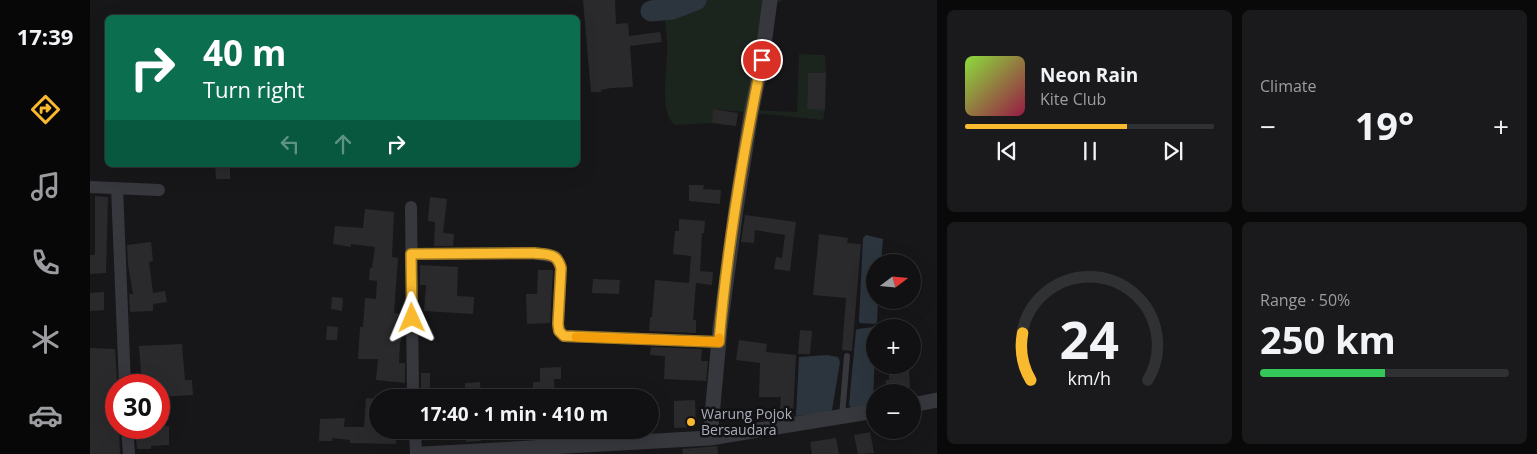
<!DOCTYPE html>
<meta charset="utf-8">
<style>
body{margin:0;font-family:"Open Sans",sans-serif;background:#1a1a1c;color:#f1f3f6;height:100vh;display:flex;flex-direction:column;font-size:19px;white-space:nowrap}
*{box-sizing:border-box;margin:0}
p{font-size:16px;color:#9c9da0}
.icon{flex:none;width:28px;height:28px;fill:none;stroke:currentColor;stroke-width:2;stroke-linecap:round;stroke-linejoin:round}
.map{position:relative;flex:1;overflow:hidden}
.details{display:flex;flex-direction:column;gap:10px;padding:10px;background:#09090a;width:600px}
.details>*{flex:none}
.banner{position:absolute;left:15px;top:15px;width:475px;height:152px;border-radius:8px;box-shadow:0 5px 20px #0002,0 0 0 1px #303133;background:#0b6e4f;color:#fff;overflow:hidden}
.needle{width:32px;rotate:74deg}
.controls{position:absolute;left:776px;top:254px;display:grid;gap:10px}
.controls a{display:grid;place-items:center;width:55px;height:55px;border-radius:50%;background:#111113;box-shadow:0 5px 20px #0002,0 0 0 1px #303133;font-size:25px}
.speed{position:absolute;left:15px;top:374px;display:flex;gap:10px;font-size:25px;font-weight:700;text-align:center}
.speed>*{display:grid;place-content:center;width:65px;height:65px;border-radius:50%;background:#111113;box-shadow:0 5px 20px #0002,0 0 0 1px #303133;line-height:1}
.speed .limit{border:8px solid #d22;background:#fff;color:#111}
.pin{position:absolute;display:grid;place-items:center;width:42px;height:42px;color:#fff;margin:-21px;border:2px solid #fff;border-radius:50%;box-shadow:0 1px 5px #0007}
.me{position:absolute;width:55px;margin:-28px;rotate:359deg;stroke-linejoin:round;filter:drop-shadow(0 0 4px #0008)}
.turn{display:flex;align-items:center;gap:18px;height:105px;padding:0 15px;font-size:22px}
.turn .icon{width:65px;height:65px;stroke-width:2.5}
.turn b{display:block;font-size:35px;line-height:42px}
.lanes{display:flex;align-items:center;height:48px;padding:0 15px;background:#0003;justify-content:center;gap:25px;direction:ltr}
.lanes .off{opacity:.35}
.big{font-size:38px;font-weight:700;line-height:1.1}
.details .tile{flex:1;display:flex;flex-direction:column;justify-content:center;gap:8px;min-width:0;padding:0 18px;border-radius:8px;background:#1a1a1c}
.details .dial{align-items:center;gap:0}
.dial svg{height:130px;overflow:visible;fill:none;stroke:#303133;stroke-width:7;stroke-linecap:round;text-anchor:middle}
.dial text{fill:#f1f3f6;stroke:none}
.song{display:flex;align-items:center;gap:15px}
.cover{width:60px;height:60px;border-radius:8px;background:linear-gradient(135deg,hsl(90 70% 55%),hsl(340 70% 35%))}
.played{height:5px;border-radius:2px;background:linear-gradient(90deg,#f9ba2f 65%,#303133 65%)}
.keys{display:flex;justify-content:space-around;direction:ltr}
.heat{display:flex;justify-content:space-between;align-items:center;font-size:28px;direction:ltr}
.charge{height:8px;border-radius:4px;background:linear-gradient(90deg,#34c759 50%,#303133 0)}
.details .tiles{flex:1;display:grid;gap:10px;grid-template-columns:repeat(2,1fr)}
.trip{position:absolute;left:279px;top:389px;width:290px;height:50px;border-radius:25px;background:#111113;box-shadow:0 5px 20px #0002,0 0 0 1px #303133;font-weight:700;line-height:50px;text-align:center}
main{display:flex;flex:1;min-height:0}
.tabs{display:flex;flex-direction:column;width:90px;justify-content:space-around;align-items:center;background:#070708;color:#9c9da0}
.tabs .icon{width:35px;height:35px}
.tabs .on{color:#f9ba2f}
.tabs b{font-size:22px;color:#f1f3f6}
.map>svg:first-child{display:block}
.green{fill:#1c241e}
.water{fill:#2c353d}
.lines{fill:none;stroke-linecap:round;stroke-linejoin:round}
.river{stroke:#2c353d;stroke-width:21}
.building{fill:#2a2a2d}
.service{stroke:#37383e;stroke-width:6}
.minor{stroke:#37383e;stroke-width:12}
.tertiary{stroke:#37383e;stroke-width:15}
.route-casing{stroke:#a2791f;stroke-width:12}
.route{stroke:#f9ba2f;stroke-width:9}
.slow{stroke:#f59e0b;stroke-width:9}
.poi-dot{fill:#f9ba2f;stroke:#121214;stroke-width:2}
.labels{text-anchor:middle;stroke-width:5;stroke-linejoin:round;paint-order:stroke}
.poi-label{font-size:14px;fill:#a8adb9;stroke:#121214;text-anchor:start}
</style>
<main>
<nav class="tabs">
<b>17:39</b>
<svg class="icon on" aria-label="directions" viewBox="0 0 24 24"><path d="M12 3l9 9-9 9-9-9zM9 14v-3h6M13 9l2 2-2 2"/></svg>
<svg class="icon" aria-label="music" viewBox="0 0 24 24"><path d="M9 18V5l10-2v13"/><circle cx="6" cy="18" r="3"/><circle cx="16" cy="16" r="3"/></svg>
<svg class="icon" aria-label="phone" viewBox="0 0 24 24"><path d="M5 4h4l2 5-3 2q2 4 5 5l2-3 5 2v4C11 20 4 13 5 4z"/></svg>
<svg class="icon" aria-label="climate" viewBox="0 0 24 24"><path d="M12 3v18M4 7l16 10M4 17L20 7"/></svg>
<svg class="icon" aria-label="car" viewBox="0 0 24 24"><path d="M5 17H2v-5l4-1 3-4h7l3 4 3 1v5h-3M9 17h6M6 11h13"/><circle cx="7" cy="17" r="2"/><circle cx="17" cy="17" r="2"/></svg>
</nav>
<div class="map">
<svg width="847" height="454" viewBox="0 0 847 454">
<rect width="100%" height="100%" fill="#171719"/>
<path class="green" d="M 560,0 L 693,0 L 679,8 L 662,110 L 707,112 L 709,54 L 735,55 L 736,73 L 718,73 L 717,108 L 735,110 L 733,120 L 624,109 L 622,123 L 585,125 C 569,114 577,72 577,53 C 578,39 575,24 574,10 L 561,11 Z"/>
<path class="water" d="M 776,235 L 793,239 L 791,262 L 785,262 L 785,300 L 788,300 L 787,322 L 785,324 L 770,323 L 769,321 L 773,238 Z
M 784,327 L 786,327 L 783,400 L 779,404 L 762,409 L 759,405 L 766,330 L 768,329 Z
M 737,355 L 748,357 L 750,362 L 742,410 L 738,413 L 706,416 L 709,357 Z"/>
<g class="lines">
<path class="river" d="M 561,11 L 582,9 L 606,0"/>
</g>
<path class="building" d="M 493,0 L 525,0 L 526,24 L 538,23 L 539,36 L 570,32 L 572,42 L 540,46 L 543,87 L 521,88 L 511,90 L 511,92 L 501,92 Z
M 718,73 L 736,73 L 735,110 L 717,109 Z
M 623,109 L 648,113 L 646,126 L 622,123 Z
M 125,165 L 140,165 L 140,179 L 126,179 Z
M 599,185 L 614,185 L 613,189 L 631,190 L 630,204 L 599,201 Z
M 5,196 L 18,197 L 16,273 L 0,274 L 0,255 L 5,255 Z
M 340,197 L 357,199 L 353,233 L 364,234 L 363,246 L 344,246 L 345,222 L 338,221 Z
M 275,209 L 304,212 L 302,257 L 308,258 L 304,313 L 314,314 L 314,327 L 311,327 L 311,342 L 310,342 L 309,363 L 315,363 L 315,383 L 286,380 L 288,359 L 268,359 L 270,327 L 273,327 L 275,298 L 286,299 L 287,281 L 279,280 L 280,268 L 282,268 L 285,247 L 261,244 L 261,247 L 243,244 L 245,226 L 273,228 Z
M 655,215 L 706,222 L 700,271 L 684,269 L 686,257 L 692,258 L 695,235 L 665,230 L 664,243 L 651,242 Z
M 589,219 L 615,221 L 614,233 L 612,233 L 610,271 L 623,272 L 622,285 L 606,283 L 603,320 L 606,320 L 606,333 L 559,331 L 560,317 L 562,317 L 565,280 L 599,283 L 601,256 L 583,254 L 585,231 L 589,231 Z
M 729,234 L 758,238 L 757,243 L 771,244 L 762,351 L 752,350 L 756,298 L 723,295 Z
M 61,242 L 63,261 L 59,262 L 63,293 L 75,291 L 77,302 L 63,304 L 63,311 L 40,312 L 39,294 L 43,294 L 38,265 L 37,245 Z
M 330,265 L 368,267 L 367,296 L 384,297 L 383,314 L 334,311 L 336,285 L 330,285 Z
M 448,270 L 463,270 L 460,323 L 437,324 L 436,294 L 447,294 Z
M 503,279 L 530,280 L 529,294 L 502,293 Z
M 14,292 L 14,310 L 0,311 L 0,293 Z
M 242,297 L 253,298 L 252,311 L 241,309 Z
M 237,326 L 248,327 L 247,340 L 236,340 Z
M 710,330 L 722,331 L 720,354 L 708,354 Z
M 649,340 L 677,344 L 676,352 L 706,355 L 703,415 L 689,417 L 691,397 L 669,397 L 670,363 L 646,360 Z
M 92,344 L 95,380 L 102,380 L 103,395 L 69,397 L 69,385 L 48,385 L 48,374 L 51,374 L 49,346 Z
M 561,347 L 612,349 L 611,361 L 618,361 L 616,381 L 574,379 L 575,356 L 560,355 Z
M 0,348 L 25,349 L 27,379 L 26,385 L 24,385 L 23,428 L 29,428 L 30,454 L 0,454 Z
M 799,365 L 819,365 L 820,392 L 795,392 L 796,380 L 799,380 Z
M 471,367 L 471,379 L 464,379 L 465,398 L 443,398 L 443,382 L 450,382 L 450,368 Z
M 331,373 L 340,373 L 340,398 L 331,398 Z
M 390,382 L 391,398 L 375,398 L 375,383 Z
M 276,398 L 288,399 L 288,430 L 306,430 L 306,444 L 260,443 L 260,440 L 242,438 L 242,441 L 229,441 L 230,419 L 255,418 L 254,427 L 274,427 Z
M 605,400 L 606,427 L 584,428 L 584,401 Z
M 79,426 L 79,445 L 61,446 L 61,449 L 47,449 L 45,428 Z
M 352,430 L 390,430 L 391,441 L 376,442 L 376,439 L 353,440 Z
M 780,432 L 784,453 L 768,454 L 764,435 Z
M 746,438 L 749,454 L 722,454 L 720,442 Z
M 627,446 L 628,454 L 593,454 L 592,449 Z"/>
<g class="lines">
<path class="service" d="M 752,416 L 757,356"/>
<path class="minor" d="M 0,187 L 69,190
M 27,188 L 35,385
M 321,207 L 323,398
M 321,254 L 443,253 L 466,257 L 471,268 L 468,324 L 469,331 L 474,336 L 629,342
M 37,428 L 39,454
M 325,430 L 326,454"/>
<path class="tertiary" d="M 822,405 L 847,400
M 620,438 L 630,328 L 646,209 L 661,114 L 672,60 L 680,0
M 333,454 L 620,438 L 785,411"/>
</g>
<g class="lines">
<g class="route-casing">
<path id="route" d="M 322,318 L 321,254 L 443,253 C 457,255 467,252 471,268 L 468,324 L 469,331 L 474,336 L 629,342 C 637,247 653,153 672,60"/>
</g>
<use href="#route" class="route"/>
<path class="slow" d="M 486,337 L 629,342 L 629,338"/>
</g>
<circle class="poi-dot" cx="601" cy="422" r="5"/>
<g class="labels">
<g class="poi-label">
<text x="611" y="419">Warung Pojok<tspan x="611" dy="16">Bersaudara</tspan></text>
</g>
</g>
</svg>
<div class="controls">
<a><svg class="needle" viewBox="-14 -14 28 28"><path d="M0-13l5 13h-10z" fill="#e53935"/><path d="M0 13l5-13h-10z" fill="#9c9da0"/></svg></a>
<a>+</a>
<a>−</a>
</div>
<div class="speed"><div class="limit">30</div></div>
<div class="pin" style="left:672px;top:60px;background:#d93025"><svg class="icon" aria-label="arrive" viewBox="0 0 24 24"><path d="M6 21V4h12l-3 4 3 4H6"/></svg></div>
<svg class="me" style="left:322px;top:318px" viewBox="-20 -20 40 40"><path d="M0-17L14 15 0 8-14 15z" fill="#f9ba2f" stroke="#fff" stroke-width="4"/></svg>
<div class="trip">17:40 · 1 min · 410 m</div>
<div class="banner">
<div class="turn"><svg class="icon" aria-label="right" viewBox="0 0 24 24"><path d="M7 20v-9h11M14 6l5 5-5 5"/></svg><div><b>40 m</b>Turn right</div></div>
<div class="lanes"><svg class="icon off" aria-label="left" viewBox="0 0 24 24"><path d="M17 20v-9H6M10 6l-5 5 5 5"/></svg><svg class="icon off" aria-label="ahead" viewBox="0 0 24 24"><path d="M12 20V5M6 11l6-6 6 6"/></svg><svg class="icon" aria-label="right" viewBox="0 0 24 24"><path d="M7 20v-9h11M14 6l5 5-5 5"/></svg></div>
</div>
</div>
<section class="details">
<div class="tiles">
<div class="tile">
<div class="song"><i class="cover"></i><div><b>Neon Rain</b><p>Kite Club</p></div></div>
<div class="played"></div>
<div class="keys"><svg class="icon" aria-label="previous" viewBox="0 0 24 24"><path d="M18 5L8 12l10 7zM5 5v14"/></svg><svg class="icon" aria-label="pause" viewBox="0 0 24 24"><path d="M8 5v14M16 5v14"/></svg><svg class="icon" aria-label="next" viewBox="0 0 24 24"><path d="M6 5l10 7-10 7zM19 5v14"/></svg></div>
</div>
<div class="tile"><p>Climate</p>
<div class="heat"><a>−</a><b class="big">19°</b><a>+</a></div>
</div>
<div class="tile dial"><svg viewBox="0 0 100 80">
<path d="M14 69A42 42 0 1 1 86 69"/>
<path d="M14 69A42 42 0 0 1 9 40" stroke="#f9ba2f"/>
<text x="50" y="56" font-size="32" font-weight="700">24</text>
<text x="50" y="72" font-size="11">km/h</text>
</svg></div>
<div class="tile"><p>Range · 50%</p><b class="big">250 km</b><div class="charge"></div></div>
</div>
</section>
</main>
